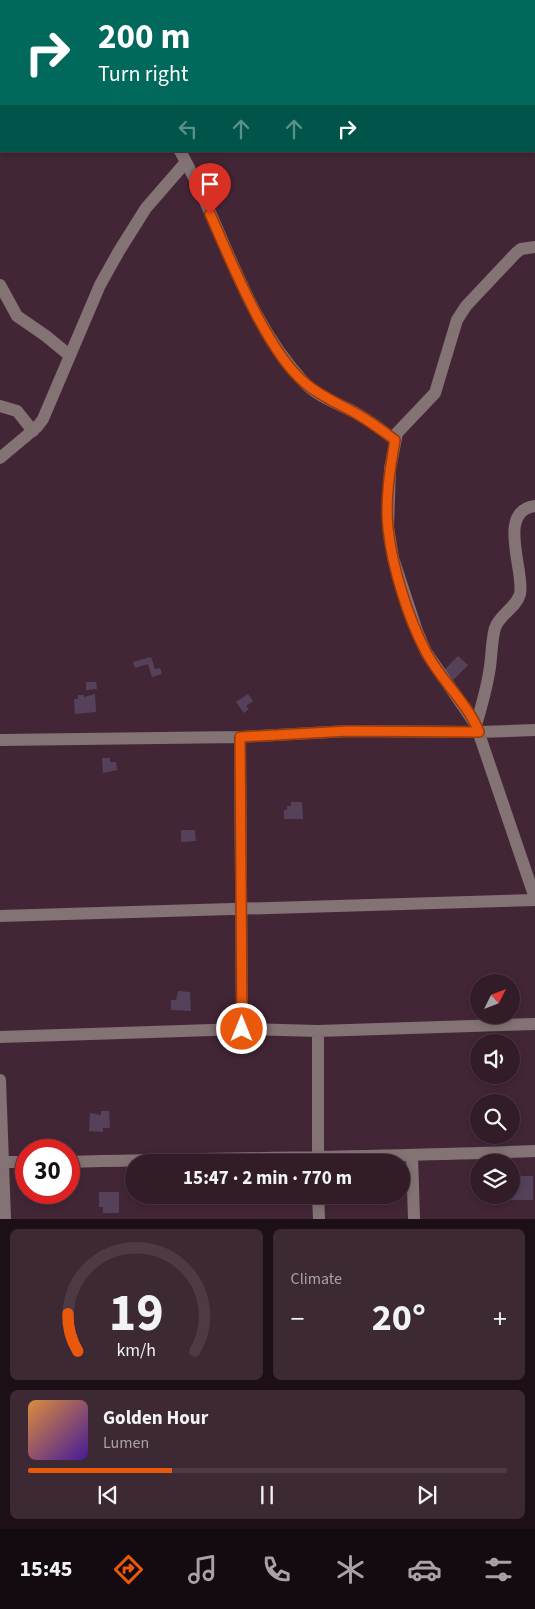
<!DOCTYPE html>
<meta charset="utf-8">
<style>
body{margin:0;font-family:"Source Sans 3",sans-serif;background:#3d2934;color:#f1f3f6;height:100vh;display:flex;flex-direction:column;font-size:19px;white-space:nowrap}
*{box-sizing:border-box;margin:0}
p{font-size:16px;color:#a8a1a8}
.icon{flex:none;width:28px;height:28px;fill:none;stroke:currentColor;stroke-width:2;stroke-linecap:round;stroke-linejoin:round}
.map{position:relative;height:1219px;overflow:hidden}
.drawer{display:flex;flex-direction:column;gap:10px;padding:10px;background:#1c0f16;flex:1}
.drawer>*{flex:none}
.guide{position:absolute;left:0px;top:0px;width:535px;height:152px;box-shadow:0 2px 8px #0003,0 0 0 1px #4d3a45;background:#00695c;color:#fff;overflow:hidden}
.needle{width:32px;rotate:48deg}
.buttons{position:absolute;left:470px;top:974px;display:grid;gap:10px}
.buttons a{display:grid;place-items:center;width:50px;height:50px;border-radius:50%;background:#321c28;box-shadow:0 2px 8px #0003,0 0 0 1px #4d3a45;font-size:25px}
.speed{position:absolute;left:15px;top:1139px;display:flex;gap:10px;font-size:25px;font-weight:700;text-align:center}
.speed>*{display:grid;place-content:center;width:65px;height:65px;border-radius:50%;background:#321c28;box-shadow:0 2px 8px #0003,0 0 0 1px #4d3a45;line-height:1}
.speed .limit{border:8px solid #d22;background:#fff;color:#111}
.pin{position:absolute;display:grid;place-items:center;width:42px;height:42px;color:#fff;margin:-51px -21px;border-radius:50% 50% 50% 0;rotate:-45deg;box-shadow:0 0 5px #0007}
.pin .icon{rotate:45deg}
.me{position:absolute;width:55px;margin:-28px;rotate:0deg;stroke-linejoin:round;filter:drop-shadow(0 0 4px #0008)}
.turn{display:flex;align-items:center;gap:18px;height:105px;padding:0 15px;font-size:22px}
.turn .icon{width:65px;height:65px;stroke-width:2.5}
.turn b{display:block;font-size:35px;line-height:42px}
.lanes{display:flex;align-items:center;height:48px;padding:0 15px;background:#0003;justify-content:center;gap:25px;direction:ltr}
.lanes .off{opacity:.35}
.big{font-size:38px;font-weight:700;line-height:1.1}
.drawer .widget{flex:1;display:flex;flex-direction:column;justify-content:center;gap:8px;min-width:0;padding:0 18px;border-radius:8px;background:#3d2934}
.drawer .dial{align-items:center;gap:0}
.dial svg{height:130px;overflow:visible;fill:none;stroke:#4d3a45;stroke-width:7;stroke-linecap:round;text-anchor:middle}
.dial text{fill:#f1f3f6;stroke:none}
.song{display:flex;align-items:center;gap:15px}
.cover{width:60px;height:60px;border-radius:8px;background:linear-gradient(135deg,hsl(30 70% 55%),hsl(260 70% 35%))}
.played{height:5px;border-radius:2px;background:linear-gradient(90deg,#ea580c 30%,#4d3a45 30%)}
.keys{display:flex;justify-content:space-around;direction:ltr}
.heat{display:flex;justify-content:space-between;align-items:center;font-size:28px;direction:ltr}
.drawer .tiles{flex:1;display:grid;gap:10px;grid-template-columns:1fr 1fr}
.widget:last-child{grid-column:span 2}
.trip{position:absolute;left:125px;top:1154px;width:285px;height:50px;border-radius:25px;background:#321c28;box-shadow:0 2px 8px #0003,0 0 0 1px #4d3a45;font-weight:700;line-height:50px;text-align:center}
.tabs{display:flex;height:80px;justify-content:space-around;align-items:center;background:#140b10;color:#a8a1a8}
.tabs .icon{width:35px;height:35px}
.tabs .selected{color:#ea580c}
.tabs b{font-size:22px;color:#f1f3f6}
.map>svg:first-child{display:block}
.building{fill:#56415b}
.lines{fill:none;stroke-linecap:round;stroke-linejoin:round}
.minor{stroke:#847374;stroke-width:12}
.route-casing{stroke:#983908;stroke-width:12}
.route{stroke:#ea580c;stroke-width:9}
</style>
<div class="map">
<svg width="535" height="1219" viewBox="0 0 535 1219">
<rect width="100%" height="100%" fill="#432636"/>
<path class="building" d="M 458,656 L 468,665 L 453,680 L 444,670 Z
M 151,657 L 155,669 L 160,668 L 162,674 L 152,677 L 148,664 L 135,668 L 133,662 Z
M 86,682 L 96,682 L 97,689 L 86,690 Z
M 95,694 L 96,712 L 75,714 L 74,699 L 78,699 L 78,695 L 84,695 L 84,697 Z
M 248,694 L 253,701 L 246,706 L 249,709 L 244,713 L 236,702 Z
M 102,758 L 110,758 L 110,762 L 116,762 L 117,770 L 103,773 Z
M 291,802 L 302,802 L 303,819 L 284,819 L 284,810 L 287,810 L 287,806 L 291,806 Z
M 181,830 L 195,830 L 196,841 L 181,842 Z
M 178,991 L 190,992 L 191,1011 L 171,1010 L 171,1000 L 176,1000 Z
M 101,1111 L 109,1111 L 110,1128 L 103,1128 L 103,1132 L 89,1131 L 90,1113 L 101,1115 Z
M 511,1176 L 533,1176 L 533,1200 L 508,1200 L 508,1195 L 511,1195 Z
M 99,1192 L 119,1192 L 119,1213 L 103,1213 L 103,1207 L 99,1207 Z"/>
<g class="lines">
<path class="minor" d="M 94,0 L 95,1
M 180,151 C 223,226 243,317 303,381 C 316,396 337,403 354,412 C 369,420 382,430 395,440
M 535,247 L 521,249 L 516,253 L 466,306 L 457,320 L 435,393 L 397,433 L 390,469 L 388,527 L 393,558 L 417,631 L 426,652 L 476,725 L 535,898
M 0,285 L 17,316 L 46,336 L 69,355
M 0,406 L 17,411 L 33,431
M 0,458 L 37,427 L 43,419 L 100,285 L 119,251 L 146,208 L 186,162
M 476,725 C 481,708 486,691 489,673 C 492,658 491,642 495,628 C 500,614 516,608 520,594 C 525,571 496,511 535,506
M 240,737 L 242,1029
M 0,740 L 240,737 L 348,731 L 479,732 L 535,730
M 0,916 L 535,900
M 318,1031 L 318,1162
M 0,1037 L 242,1029 L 318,1031 L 535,1024
M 0,1080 L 5,1219
M 412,1156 L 414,1219
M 0,1162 L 26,1162
M 69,1162 C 224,1158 380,1157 535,1151
M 318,1195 L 319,1219"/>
</g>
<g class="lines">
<g class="route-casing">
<path id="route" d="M 210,214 C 231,261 267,352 305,383 C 321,397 340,404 357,414 C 371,422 383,431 395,440 C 390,469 385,499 388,528 C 392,567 408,618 426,652 C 441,681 467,702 479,732 L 348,731 L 240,737 L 242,1029"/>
</g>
<use href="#route" class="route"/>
</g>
</svg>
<div class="buttons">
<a><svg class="needle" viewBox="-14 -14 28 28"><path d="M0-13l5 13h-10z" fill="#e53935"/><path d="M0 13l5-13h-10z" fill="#a8a1a8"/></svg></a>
<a><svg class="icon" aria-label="sound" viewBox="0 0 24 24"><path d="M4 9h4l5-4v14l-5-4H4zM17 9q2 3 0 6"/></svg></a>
<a><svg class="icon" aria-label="search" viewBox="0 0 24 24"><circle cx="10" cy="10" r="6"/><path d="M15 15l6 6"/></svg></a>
<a><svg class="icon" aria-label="layers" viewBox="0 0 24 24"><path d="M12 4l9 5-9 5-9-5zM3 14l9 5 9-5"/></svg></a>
</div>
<div class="speed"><div class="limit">30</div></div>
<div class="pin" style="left:210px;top:214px;background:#d93025"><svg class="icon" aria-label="arrive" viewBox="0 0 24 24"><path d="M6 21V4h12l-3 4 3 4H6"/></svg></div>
<svg class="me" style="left:242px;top:1029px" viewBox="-20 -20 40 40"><circle r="17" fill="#ea580c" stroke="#fff" stroke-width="3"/><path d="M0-11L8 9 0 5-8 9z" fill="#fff"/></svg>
<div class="trip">15:47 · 2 min · 770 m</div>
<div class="guide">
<div class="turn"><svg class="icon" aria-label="right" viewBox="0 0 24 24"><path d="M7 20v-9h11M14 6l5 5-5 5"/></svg><div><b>200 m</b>Turn right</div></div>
<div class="lanes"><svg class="icon off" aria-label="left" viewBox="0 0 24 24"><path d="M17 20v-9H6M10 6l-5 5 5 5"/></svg><svg class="icon off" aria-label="ahead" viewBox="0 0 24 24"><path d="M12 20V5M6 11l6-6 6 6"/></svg><svg class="icon off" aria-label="ahead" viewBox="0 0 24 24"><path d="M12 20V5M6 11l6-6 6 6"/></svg><svg class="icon" aria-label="right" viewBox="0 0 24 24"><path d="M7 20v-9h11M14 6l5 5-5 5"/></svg></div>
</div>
</div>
<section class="drawer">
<div class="tiles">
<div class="widget dial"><svg viewBox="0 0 100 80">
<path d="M14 69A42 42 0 1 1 86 69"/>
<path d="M14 69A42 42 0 0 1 8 46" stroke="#ea580c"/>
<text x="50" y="56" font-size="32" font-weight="700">19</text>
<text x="50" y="72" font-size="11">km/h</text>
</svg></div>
<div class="widget"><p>Climate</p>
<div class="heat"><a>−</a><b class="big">20°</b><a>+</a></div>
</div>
<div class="widget">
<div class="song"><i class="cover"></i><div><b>Golden Hour</b><p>Lumen</p></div></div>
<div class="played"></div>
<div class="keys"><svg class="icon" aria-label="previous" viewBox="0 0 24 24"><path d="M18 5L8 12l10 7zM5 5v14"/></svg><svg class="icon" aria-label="pause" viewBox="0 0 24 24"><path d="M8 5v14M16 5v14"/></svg><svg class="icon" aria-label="next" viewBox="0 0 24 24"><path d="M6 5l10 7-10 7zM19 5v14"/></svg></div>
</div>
</div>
</section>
<nav class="tabs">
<b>15:45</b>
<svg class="icon selected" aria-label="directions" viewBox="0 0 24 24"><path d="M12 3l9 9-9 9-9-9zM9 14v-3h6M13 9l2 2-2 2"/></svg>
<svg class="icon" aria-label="music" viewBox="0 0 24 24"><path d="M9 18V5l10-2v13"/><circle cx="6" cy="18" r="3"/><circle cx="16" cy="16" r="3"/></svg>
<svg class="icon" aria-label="phone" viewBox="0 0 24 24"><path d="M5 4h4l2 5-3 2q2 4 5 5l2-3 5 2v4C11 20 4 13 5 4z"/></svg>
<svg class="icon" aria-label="climate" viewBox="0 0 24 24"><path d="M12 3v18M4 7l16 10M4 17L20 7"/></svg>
<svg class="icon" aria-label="car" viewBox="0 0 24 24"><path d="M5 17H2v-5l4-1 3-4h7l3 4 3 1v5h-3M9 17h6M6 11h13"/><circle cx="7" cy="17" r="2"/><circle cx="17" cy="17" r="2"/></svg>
<svg class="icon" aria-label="filters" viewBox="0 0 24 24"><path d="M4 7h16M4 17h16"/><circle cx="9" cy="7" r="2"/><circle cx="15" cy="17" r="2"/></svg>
</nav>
